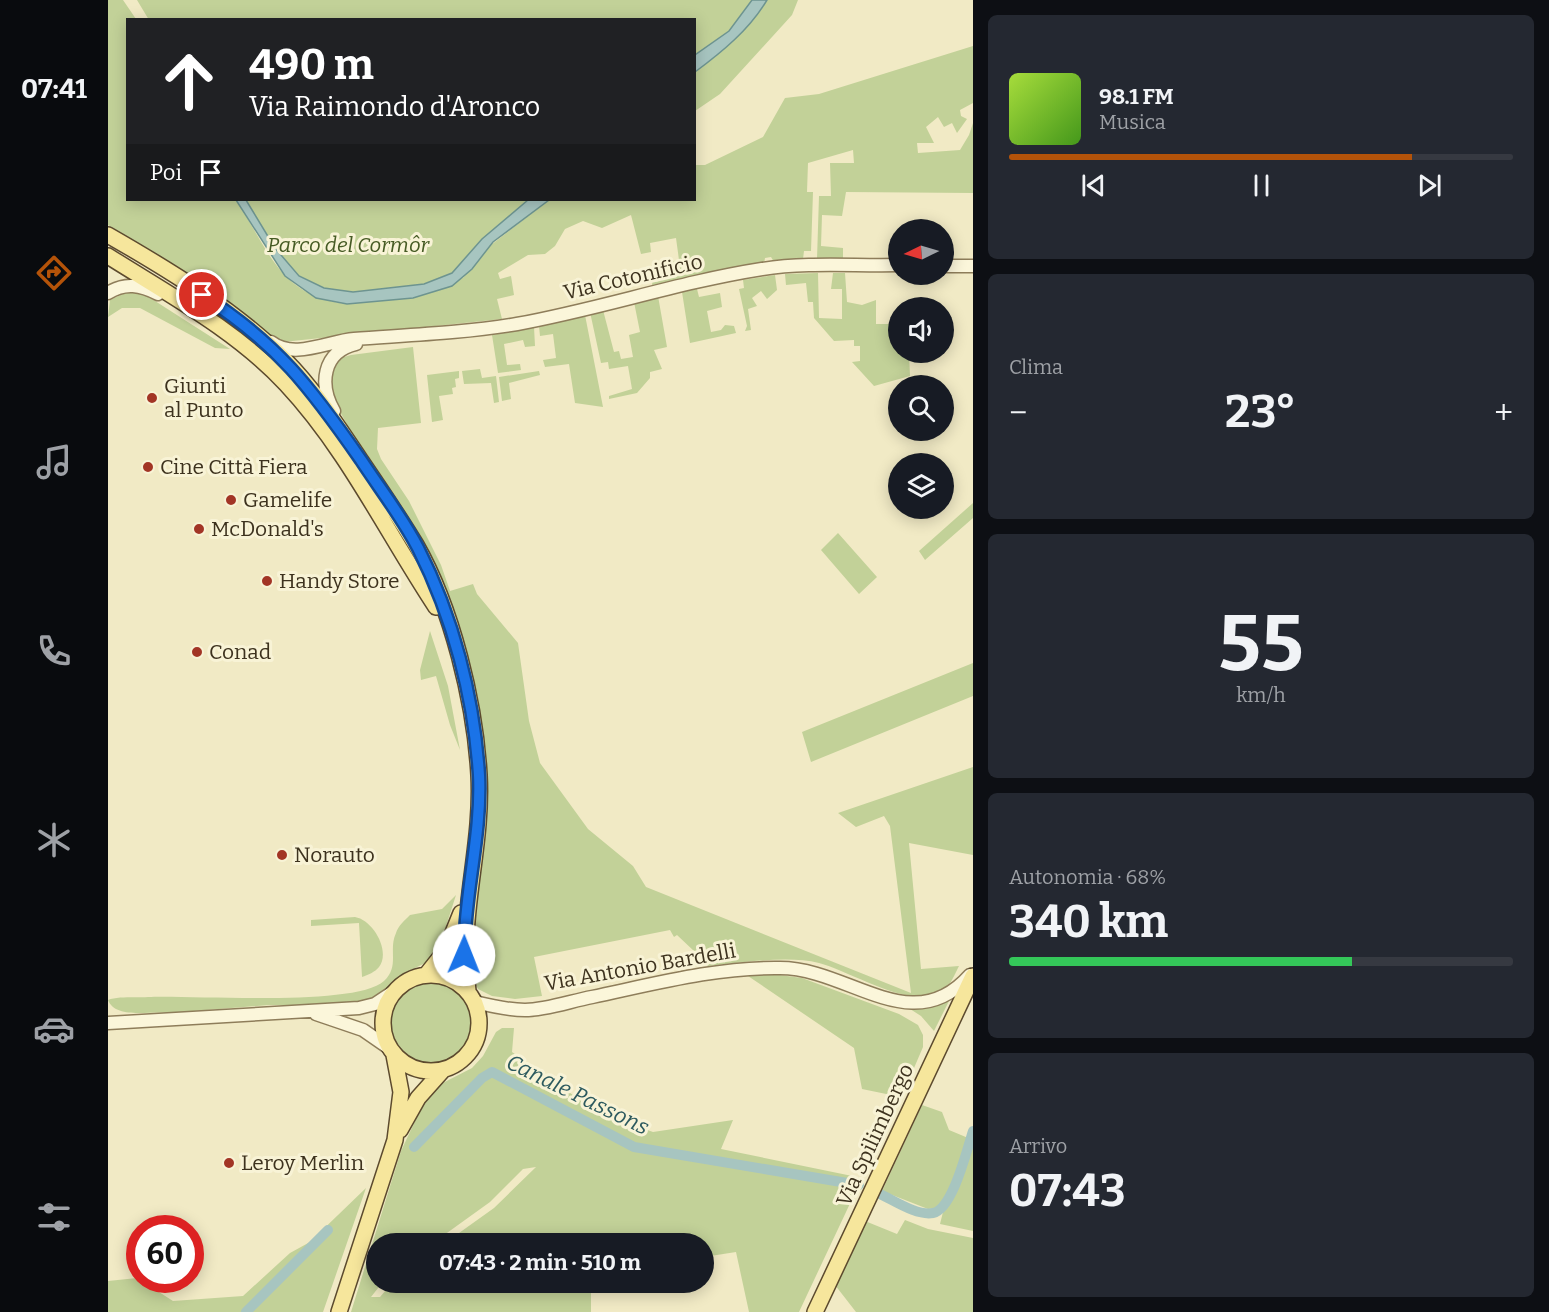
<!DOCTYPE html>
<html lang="it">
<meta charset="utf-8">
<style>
body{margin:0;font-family:Bitter,serif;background:#242831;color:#f1f3f6;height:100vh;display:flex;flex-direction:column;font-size:22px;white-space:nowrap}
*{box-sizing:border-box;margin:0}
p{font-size:20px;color:#9ea1a6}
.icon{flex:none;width:33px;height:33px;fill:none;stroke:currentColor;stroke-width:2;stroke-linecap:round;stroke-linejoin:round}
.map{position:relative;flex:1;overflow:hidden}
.side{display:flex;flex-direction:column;gap:15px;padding:15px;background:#0d0f14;width:576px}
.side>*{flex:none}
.banner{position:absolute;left:18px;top:18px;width:570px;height:183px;border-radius:0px;box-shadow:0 3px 15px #0003;background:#202124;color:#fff;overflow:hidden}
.needle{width:39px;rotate:265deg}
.fabs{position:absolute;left:780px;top:219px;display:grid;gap:12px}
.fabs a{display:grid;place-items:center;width:66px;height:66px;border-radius:50%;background:#171b24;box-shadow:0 3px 15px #0003;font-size:30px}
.speed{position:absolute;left:18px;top:1215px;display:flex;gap:12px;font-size:30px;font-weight:700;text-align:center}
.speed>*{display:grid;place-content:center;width:78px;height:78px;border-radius:50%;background:#171b24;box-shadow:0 3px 15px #0003;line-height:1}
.speed .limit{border:9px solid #d22;background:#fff;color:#111}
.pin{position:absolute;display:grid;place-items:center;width:51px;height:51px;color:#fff;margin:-26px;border:3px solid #fff;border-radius:50%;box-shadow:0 2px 6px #0007}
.me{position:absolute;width:66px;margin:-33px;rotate:1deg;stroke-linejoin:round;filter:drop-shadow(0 0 4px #0008)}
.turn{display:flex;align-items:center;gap:21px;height:126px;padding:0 24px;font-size:27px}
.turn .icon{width:78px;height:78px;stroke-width:2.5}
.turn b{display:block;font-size:42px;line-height:51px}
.then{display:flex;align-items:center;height:57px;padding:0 24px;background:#0003;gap:12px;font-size:22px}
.big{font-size:45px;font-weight:700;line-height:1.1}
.side .widget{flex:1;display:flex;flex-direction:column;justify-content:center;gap:9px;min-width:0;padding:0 21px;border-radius:9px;background:#242831}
.side .dial{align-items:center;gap:0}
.dial b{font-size:78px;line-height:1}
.song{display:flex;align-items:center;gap:18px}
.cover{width:72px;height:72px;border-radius:9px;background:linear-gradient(135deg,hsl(80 70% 55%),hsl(100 70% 35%))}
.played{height:6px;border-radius:3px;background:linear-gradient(90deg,#b45309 80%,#363941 80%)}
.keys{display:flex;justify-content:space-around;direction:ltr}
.heat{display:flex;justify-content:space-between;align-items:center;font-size:33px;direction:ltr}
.charge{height:9px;border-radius:4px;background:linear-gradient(90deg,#34c759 68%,#363941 0)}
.trip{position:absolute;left:258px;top:1233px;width:348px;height:60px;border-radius:30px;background:#171b24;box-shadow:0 3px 15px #0003;font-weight:700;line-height:60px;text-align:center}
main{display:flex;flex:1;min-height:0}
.menu{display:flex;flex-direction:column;width:108px;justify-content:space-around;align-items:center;background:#090b0e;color:#9ea1a6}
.menu .icon{width:42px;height:42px}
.menu .selected{color:#b45309}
.menu b{font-size:27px;color:#f1f3f6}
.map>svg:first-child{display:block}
.green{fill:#c2d198}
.water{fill:#a7c5c0;stroke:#6d9490;stroke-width:1.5}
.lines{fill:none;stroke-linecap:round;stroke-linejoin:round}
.canal{stroke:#a7c5c0;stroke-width:10}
.minor-casing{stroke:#8e7d5a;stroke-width:15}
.major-casing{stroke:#5c4a2e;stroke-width:18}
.minor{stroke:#fbf6da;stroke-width:12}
.major{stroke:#f6e69c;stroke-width:15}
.route-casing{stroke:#114b97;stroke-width:15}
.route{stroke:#1a73e8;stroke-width:10}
.poi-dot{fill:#a23525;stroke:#f8f3d6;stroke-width:2}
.labels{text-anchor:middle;stroke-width:6;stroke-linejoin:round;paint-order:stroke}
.park-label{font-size:21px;font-style:italic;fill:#465b24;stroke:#f8f3d6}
.street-label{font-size:21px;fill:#3d321e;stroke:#f8f3d6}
.poi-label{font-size:21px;fill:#3d321e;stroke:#f8f3d6;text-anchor:start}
.water-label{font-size:22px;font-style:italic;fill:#2d5a5e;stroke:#f8f3d6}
</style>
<main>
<nav class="menu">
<b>07:41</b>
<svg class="icon selected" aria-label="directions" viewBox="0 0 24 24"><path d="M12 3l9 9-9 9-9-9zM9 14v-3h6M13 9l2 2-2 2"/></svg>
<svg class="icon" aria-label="music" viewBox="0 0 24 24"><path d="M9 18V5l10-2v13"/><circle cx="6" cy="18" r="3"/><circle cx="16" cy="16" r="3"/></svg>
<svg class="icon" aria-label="phone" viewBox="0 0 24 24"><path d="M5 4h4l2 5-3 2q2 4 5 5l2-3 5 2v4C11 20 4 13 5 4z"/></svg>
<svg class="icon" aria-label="climate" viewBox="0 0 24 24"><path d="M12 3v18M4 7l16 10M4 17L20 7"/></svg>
<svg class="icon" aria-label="car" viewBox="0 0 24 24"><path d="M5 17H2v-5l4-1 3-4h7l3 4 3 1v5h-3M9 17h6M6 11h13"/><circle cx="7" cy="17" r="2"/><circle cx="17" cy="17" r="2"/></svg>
<svg class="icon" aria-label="filters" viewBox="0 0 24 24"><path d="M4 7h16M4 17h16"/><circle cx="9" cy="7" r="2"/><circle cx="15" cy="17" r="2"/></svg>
</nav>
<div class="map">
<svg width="865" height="1312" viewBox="0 0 865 1312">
<rect width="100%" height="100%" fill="#f1eac5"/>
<path class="green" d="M 0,0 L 15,0 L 28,19 L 20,20 L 20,200 L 128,200 C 161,250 171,296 239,304 L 355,278 L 379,248 L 441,200 L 586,200 L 587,165 L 597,165 L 655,137 L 677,98 L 711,94 L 865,46 L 865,103 L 852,110 L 853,116 L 859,119 L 849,133 L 844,123 L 836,127 L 830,117 L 818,127 L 826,143 L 809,143 L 810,153 L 852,150 L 861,135 L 865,123 L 865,193 L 738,192 L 734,216 L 714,215 L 713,246 L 735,248 L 735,259 L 709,259 L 711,196 L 723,196 L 722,163 L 746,163 L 745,150 L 700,163 L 699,192 L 705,192 L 703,251 L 696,251 L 695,259 L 666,262 L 663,257 L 657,258 L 656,264 L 544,285 L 547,265 L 571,260 L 568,238 L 542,243 L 543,252 L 533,254 L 523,215 L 494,228 L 475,221 L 457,229 L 447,246 L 437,254 L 420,255 L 390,273 L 392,279 L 403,276 L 406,295 L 389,299 L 394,319 L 175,342 L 164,337 L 109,294 L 0,225 Z
M 29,0 L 644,0 L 621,31 L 587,55 L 586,20 L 41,20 Z
M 659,0 L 690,0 L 684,15 L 612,94 L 587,111 L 587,72 C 615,52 640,29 659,0 Z
M 138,200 L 420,200 L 374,239 L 344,273 L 316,284 L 245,292 L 216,288 L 191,276 L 167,248 Z
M 710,273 L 711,318 L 734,319 L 734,289 L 723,289 L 725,273 L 737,273 L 739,302 L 754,305 L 768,300 L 768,324 L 790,324 L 790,352 L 801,353 L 802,376 L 766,386 L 744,362 L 752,361 L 752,346 L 746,346 L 746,340 L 726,341 L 706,318 L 705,302 L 700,302 L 698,283 L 678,285 L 677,274 Z
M 667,275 L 669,290 L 659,299 L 653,291 L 644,298 L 649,306 L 640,309 L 643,330 L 637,331 L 639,326 L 631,289 L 636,288 L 635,280 Z
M 589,289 L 591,297 L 612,293 L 614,307 L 599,311 L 603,332 L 613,330 L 617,325 L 626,326 L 628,333 L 582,343 L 574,292 Z
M 33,292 L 122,349 L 107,348 L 32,308 L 14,308 L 0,317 L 2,300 L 17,293 Z
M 550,296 L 559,347 L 546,350 L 554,369 L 542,372 L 542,378 L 529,393 L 501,399 L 501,396 L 524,389 L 520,366 L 501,369 L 500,362 L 493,363 L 482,312 L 495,310 L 506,352 L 511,351 L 513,359 L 525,357 L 521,335 L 532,332 L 526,302 Z
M 477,315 L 495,407 L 467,403 L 461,364 L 437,367 L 435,360 L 448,358 L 445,334 L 432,336 L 431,326 Z
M 426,327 L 427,346 L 417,347 L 415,340 L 396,344 L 399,365 L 412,364 L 413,370 L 390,373 L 384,335 Z
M 305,347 L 313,423 L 270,428 L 269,449 L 273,459 L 301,501 L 333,565 L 342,591 L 365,584 L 369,594 L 410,643 L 421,721 L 432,763 L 480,829 L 525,866 L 538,887 L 803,993 L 782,826 L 776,816 L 748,827 L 730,813 L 865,767 L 865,855 L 801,843 L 813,969 L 851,966 C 847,974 843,984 836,990 C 806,1013 743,971 711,963 C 679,955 633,963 600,966 L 592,957 L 585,955 L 587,952 L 569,935 L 566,937 L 562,930 L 426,957 L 434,996 L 407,999 L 384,996 L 370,989 L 365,979 L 362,938 L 375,856 L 379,802 L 378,753 L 370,698 L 354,642 L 245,440 C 235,405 213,403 226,360 L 243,355 Z
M 372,369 L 374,378 L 388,376 L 391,402 L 386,403 L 383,383 L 356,384 L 354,371 Z
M 351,371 L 351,378 L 347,379 L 348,387 L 344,388 L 345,394 L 331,396 L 335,420 L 324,422 L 319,375 Z
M 431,371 L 432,375 L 401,383 L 403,399 L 394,401 L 391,377 Z
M 865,503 L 865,518 L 817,560 L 811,551 Z
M 730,533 L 769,577 L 751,594 L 713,550 Z
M 322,631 L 340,686 L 352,750 L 342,725 L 328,676 L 313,680 L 312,670 Z
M 865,663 L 865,696 L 703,762 L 694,732 Z
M 348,895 L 332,945 L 323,960 L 291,976 L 272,997 L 239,1005 L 161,1005 L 61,1013 C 43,1010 8,1020 0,1000 C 10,996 28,998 40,997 C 86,995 248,1007 276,981 C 292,966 280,950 288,933 C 290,926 297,920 302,915 L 334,909 Z
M 247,917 C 265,920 283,951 271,967 C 267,972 260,975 254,977 L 251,923 L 203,926 L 203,920 Z
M 664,974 L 694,978 L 791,1014 L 810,1025 L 815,1035 L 815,1047 L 791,1103 L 788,1096 L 754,1089 L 746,1048 L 640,976 Z
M280 1024a42 42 0 1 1 84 0a42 42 0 1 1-84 0Z
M 843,997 L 826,1031 L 813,1016 L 799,1007 L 823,1006 Z
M 394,1028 L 406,1028 L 404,1052 L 489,1112 L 545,1132 L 625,1120 L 613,1149 L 754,1178 L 691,1312 L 641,1312 L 628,1252 L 596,1257 L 596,1244 L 337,1243 L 386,1208 L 428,1167 L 415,1169 L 382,1202 L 325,1243 L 268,1244 L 268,1282 L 274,1283 L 263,1297 L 272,1297 L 284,1283 L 502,1283 L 483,1288 L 483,1312 L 243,1312 L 293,1151 L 317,1100 L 327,1087 L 364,1068 L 375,1056 L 388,1032 Z
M 814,1105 L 834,1112 L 841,1130 L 865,1140 L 865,1231 L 832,1224 L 835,1212 L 829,1208 L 820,1209 L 774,1191 Z
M 258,1188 L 215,1312 L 0,1312 L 0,1281 L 29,1278 L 65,1301 L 135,1296 L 182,1253 L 202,1242 Z
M 797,1220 L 820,1229 L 865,1238 L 865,1312 L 748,1312 L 727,1285 L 757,1221 L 789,1234 Z"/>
<path class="water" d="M 644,0 L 659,0 C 641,30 614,52 587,72 L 587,55 L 621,31 Z
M 128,200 L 138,200 L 167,248 L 191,276 L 216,288 L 245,292 L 316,284 L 344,273 L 374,239 L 420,200 L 441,200 L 385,242 L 364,269 L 344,286 L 305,298 L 239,304 L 208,298 L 177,276 Z"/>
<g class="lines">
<path class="canal" d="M 306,1147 L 374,1078 L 384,1072 L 526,1147 L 751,1185
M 772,1194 C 787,1201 809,1216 825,1213 C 845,1209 859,1149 865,1131
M 138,1312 L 220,1230"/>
<g class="minor-casing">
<path id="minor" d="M 836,266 L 865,266
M 0,293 C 17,282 33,285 50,294
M 163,342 C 186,360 220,341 246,339 C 300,335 356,333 409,324 C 492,309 571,282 654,269 C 699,262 745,266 790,265
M 226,411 C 211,385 214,352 248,344
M 367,1002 C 383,1006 400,1010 417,1010 C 438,1010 463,1001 484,997 C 546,984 609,967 672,968 C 741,968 804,1041 862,975
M 208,1014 L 255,1030 L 281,1048
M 0,1023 L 251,1008 L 267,1004 L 288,990"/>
</g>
<g class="major-casing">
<path id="major" d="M 0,235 C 61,270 127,310 177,360 C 206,389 228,424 251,458 C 270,486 290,515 308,545 C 344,608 367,703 371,775 C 375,849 350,914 360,991
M 0,256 C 60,294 129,331 178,384 C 239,449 279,533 328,607
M275 1023a48 48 0 1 1 96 0a48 48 0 1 1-96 0Z
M 318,975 L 338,950 L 353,913
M 292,1130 L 310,1098 L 335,1070
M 231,1312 L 287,1140 L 293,1092 L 286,1055
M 707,1312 L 865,976"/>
</g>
<use href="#minor" class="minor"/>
<use href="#major" class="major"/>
</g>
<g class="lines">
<g class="route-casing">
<path id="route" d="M 94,295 C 169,343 203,388 253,460 C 272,489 294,517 310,548 C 345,617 366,697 371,775 C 374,835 356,895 356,955"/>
</g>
<use href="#route" class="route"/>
</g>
<g class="poi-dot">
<circle cx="44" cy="398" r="6"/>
<circle cx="40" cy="467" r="6"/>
<circle cx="123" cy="500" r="6"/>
<circle cx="91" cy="529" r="6"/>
<circle cx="159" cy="581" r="6"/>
<circle cx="89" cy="652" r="6"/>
<circle cx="174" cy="855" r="6"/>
<circle cx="121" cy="1163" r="6"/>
</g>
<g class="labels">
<g class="park-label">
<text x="240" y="252">Parco del Cormôr</text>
</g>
<g class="street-label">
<text transform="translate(525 277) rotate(-13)" y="7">Via Cotonificio</text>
<text transform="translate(532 967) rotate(-10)" y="7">Via Antonio Bardelli</text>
<text transform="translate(767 1135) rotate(-65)" y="7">Via Spilimbergo</text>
</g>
<g class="poi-label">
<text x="56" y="393">Giunti<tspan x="56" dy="24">al Punto</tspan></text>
<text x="52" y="474">Cine Città Fiera</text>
<text x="135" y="507">Gamelife</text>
<text x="103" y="536">McDonald's</text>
<text x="171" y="588">Handy Store</text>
<text x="101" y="659">Conad</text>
<text x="186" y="862">Norauto</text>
<text x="133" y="1170">Leroy Merlin</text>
</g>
<g class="water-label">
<text transform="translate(470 1094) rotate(26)" y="8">Canale Passons</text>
</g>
</g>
</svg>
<div class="fabs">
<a><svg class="needle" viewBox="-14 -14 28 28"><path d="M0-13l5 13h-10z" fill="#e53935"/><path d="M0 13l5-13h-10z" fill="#9ea1a6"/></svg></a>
<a><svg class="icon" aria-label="sound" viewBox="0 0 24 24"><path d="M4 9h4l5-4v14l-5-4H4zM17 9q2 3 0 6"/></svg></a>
<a><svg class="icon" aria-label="search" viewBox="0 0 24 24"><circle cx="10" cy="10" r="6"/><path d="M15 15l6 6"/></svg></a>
<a><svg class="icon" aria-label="layers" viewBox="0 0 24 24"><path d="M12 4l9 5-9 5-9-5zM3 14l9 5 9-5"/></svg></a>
</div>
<div class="speed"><div class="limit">60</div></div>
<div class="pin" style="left:94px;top:295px;background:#d93025"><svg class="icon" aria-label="arrive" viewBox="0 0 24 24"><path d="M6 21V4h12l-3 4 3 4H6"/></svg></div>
<svg class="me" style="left:356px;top:955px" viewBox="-20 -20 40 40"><circle r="19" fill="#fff"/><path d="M0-13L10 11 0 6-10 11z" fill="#1a73e8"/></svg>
<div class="trip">07:43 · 2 min · 510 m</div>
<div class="banner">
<div class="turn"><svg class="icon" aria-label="ahead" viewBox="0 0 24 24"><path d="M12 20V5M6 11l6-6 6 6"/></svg><div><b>490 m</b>Via Raimondo d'Aronco</div></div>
<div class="then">Poi<svg class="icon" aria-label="arrive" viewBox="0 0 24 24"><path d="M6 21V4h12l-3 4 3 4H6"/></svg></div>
</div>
</div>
<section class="side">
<div class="widget">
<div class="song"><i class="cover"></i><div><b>98.1 FM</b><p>Musica</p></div></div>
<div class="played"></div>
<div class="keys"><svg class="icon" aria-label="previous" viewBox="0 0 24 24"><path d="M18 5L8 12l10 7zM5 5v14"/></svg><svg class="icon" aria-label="pause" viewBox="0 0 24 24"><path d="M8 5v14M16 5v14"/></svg><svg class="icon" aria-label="next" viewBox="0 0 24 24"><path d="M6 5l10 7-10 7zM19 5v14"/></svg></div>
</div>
<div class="widget"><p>Clima</p>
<div class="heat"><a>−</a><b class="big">23°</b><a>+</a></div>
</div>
<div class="widget dial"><b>55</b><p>km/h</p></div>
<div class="widget"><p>Autonomia · 68%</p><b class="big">340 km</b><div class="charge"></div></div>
<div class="widget"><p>Arrivo</p><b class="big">07:43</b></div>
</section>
</main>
